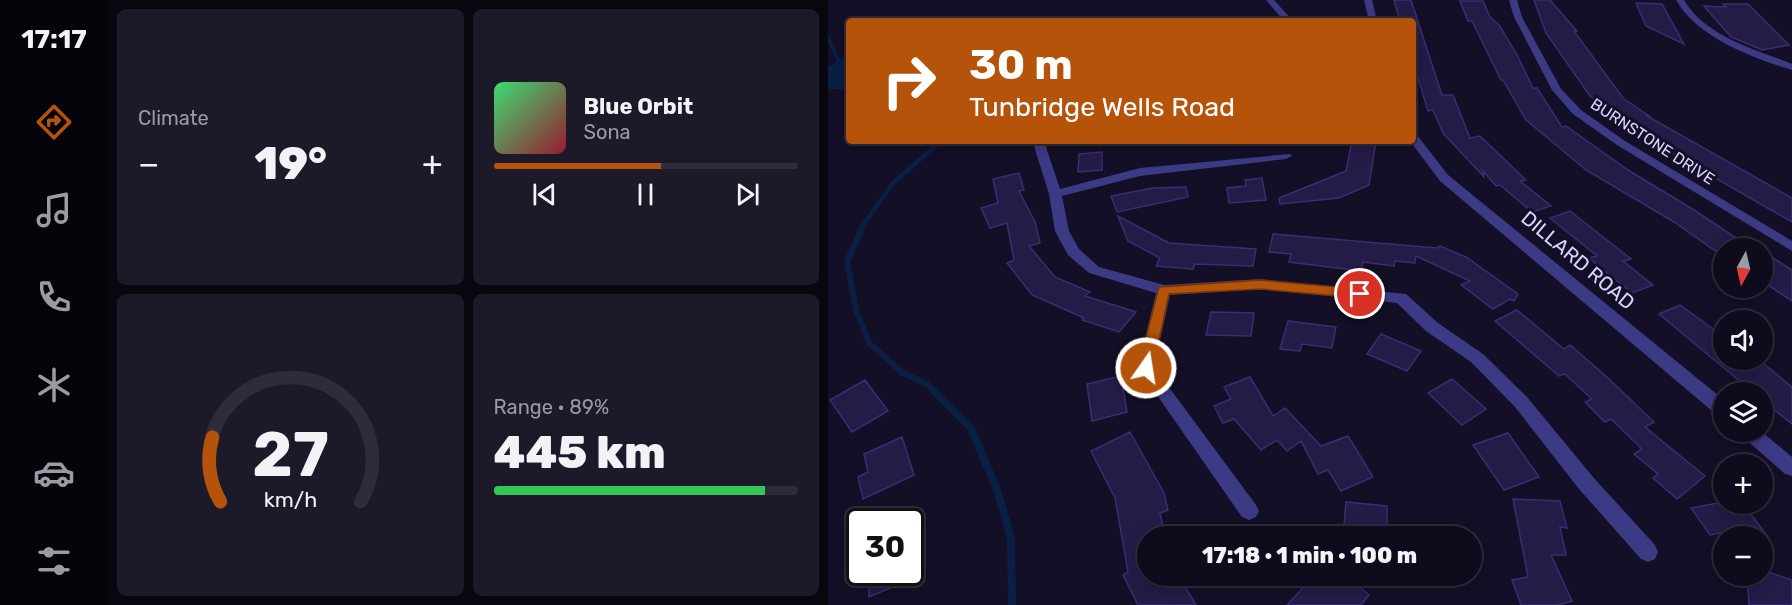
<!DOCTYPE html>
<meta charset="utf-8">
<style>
body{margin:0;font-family:Rubik,sans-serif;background:#1c1929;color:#f1f3f6;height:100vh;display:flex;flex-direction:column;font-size:22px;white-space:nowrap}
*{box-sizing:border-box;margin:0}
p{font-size:20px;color:#9b9ba3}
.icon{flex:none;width:33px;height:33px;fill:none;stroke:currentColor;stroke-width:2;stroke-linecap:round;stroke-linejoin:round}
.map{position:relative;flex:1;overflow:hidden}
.side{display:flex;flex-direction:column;gap:9px;padding:9px;background:#08060f;width:720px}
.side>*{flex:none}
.hud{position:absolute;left:18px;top:18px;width:570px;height:126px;border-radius:6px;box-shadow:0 3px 15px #0003,0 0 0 2px #2e2b3b;background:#b45309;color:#fff;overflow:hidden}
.needle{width:39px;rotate:188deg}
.buttons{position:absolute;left:885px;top:238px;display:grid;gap:12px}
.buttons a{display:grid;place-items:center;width:60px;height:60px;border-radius:50%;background:#0e0b1c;box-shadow:0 3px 15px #0003,0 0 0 2px #2e2b3b;font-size:30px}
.speed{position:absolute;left:18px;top:508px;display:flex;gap:12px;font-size:30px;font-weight:700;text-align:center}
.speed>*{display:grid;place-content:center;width:78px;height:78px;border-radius:50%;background:#0e0b1c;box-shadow:0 3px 15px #0003,0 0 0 2px #2e2b3b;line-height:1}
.speed .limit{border:3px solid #111;border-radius:9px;background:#fff;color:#111}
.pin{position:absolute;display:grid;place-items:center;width:51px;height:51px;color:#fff;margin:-26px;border:3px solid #fff;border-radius:50%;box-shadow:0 2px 6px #0007}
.me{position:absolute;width:66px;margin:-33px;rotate:13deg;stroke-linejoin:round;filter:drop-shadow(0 0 4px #0008)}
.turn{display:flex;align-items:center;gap:21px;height:126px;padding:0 24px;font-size:27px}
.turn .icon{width:78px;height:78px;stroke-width:2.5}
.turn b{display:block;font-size:42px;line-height:51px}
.big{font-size:45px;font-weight:800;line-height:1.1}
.side .card{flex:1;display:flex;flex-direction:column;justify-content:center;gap:9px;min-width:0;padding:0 21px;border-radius:9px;background:#1c1929}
.side .dial{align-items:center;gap:0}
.dial svg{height:156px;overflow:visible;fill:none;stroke:#2e2b3b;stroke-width:7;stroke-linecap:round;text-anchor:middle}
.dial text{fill:#f1f3f6;stroke:none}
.song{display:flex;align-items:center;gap:18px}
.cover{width:72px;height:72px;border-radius:9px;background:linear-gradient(135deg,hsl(140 70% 55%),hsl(350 70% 35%))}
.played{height:6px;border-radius:3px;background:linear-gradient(90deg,#b45309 55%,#2e2b3b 55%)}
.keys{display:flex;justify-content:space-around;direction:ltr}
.heat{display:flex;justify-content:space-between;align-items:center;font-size:33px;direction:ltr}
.charge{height:9px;border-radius:4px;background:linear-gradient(90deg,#34c759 89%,#2e2b3b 0)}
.side .tiles{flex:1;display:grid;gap:9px;grid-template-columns:repeat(2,1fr)}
.trip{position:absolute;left:309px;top:526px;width:345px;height:60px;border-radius:30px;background:#0e0b1c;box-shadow:0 3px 15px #0003,0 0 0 2px #2e2b3b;font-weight:800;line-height:60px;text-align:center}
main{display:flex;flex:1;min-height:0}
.dock{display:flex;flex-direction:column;width:108px;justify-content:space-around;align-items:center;background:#06040b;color:#9b9ba3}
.dock .icon{width:42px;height:42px}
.dock .selected{color:#b45309}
.dock b{font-size:27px;color:#f1f3f6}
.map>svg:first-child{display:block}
.water{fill:#0a1f44}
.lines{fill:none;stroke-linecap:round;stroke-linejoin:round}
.stream-far3{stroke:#0a1f44;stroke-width:4}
.stream-far2{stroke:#0a1f44;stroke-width:4.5}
.stream-far1{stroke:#0a1f44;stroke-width:6}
.stream{stroke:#0a1f44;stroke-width:8}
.building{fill:#241b47;stroke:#3b2d73;stroke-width:1.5}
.minor{fill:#3d3a85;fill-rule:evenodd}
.route{fill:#b45309;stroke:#753606;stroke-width:1.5}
.labels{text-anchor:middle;stroke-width:6;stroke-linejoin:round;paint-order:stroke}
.far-street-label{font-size:16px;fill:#d9d4ff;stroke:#130f26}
.street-label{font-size:20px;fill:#d9d4ff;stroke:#130f26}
</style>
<main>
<nav class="dock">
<b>17:17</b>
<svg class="icon selected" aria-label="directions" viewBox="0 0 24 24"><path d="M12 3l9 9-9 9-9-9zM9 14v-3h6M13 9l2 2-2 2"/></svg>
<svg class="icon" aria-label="music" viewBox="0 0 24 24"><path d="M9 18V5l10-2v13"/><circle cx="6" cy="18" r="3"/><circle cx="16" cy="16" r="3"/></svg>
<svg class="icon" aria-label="phone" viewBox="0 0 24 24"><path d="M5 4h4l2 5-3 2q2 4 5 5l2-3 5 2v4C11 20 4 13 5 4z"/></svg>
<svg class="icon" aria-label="climate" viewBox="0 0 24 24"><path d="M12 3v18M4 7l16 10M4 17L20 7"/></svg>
<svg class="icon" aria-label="car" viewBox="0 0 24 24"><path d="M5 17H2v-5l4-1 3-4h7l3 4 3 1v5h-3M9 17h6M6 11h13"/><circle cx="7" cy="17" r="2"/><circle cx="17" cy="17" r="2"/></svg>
<svg class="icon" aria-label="filters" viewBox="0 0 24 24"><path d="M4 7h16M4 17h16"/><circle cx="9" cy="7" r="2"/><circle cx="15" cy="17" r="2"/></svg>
</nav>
<section class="side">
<div class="tiles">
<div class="card"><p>Climate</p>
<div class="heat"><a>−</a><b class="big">19°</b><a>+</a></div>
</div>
<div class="card">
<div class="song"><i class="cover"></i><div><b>Blue Orbit</b><p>Sona</p></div></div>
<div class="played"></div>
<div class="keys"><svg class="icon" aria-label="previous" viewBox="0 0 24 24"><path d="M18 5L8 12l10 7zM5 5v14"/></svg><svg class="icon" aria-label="pause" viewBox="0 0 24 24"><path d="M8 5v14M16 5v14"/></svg><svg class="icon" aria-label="next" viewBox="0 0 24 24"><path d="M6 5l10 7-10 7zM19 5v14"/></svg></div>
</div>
<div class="card dial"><svg viewBox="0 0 100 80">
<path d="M14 69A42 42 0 1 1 86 69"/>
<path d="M14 69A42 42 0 0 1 10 36" stroke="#b45309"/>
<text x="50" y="56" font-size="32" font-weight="700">27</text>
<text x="50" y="72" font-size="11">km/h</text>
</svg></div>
<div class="card"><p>Range · 89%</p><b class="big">445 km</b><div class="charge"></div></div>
</div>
</section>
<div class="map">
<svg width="964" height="605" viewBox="0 0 964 605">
<rect width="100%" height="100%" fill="#130f26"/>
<path class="water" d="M 21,54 L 21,89 L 0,89 L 0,67 Z"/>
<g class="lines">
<path class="stream-far3" d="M 0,38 L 10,60"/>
<path class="stream-far2" d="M 34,227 L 64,184 L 113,141"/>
<path class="stream-far1" d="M 35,226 L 19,261 L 28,310 L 41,343 L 75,373 L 99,384 L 107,392"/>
<path class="stream" d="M 106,391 L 143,428 L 169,490 L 183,538 L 184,605"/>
</g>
<path class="building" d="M 566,0 L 583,0 L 614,95 L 625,95 L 642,138 L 652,136 L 698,180 L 692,181 L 723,206 L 704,212 L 672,185 L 668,186 L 655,171 L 656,177 L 615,133 L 605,110 L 600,111 L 585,62 L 585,21 L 572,21 Z
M 706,0 L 722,0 L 749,31 L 746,31 L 795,98 L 821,116 L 819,116 L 964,198 L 964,222 L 812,135 L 762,96 L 718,33 Z
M 632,1 L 655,1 L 662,17 L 671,25 L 688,53 L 705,88 L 709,88 L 734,127 L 738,126 L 800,170 L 866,210 L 925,249 L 896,249 L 896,257 L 846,222 L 758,170 L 698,120 L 675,80 L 673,80 L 644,21 L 640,21 Z
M 808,3 L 834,4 L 856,44 L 818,26 Z
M 895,4 L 920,4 L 961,45 L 934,50 L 903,37 L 876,6 L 898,7 Z
M 524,141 L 548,141 L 541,185 L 511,198 L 452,204 L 451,198 L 518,171 Z
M 274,152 L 274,170 L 250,172 L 251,154 Z
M 191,173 L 196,190 L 191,191 L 207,222 L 212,243 L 201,246 L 227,277 L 262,292 L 257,296 L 308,312 L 291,332 L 254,320 L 256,318 L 204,295 L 179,263 L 186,260 L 179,223 L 162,228 L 153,208 L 170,203 L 165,179 Z
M 434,178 L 438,200 L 401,203 L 399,188 L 418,186 L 417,180 Z
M 358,187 L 360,197 L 289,212 L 283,196 L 325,188 Z
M 742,211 L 803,259 L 795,261 L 825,285 L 804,293 L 761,258 L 769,256 L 722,218 Z
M 290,216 L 341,243 L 428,249 L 425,266 L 367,264 L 365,269 L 328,266 L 332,258 L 300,241 Z
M 445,234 L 609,248 L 612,246 L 638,257 L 690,294 L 686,301 L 682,299 L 665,309 L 633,285 L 642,281 L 588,256 L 587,263 L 567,261 L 566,266 L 535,262 L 533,271 L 461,262 L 463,254 L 441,252 Z
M 945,258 L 964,270 L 964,301 L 934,281 L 934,261 Z
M 852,305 L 896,337 L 896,360 L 931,360 L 964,387 L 964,424 L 934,400 L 934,393 L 926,393 L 831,314 Z
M 689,310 L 736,349 L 742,345 L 779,377 L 826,422 L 817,427 L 877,476 L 849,499 L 825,478 L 830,474 L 806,454 L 814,449 L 783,419 L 777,422 L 757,402 L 764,399 L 737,374 L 731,376 L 667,321 Z
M 383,312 L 426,313 L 423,336 L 378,335 Z
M 460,321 L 508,327 L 504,348 L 474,344 L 472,351 L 452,349 Z
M 553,334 L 593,351 L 579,371 L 539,354 Z
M 293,376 L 299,412 L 264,421 L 259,384 Z
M 422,377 L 445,416 L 457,408 L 493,446 L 520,436 L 545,477 L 513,491 L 500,470 L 490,474 L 473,441 L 459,451 L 449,440 L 433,450 L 406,419 L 395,423 L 386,406 L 403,399 L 396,387 Z
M 624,379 L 658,409 L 634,425 L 600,393 Z
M 37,380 L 60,411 L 24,432 L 2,400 Z
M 302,432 L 336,493 L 340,510 L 332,513 L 337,537 L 320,537 L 320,576 L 351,576 L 368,605 L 310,605 L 295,575 L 300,572 L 287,498 L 263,451 Z
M 680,433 L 711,477 L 676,490 L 645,445 Z
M 74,437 L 86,475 L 35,499 L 30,477 L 40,472 L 36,454 Z
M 685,499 L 732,501 L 739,528 L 732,527 L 738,555 L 723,555 L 744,601 L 730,605 L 693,605 L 684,580 L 700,577 Z
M 518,502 L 559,506 L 559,537 L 515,537 Z
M 896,502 L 896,504 L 915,504 L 940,537 L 908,537 L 903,531 L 882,535 L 863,508 Z
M 934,570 L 964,580 L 964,605 L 921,605 L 919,576 L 934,576 Z
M 40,573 L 98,573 L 41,597 Z
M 500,576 L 519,576 L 541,595 L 533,605 L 459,605 L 482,580 L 490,587 Z"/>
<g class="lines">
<path class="minor" d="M 438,0 L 446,0 L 465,21 L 456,21 Z
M 536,0 L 544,0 L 549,21 L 541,21 Z
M 681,0 L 689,0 L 694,17 L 733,89 L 753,110 L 797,141 L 964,241 L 964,251 L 789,145 L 745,114 L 724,90 L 686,17 Z
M 848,0 L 856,0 C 878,37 927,49 964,64 L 964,70 C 924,58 869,37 848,0 Z
M 585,134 L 589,135 L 620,175 L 896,400 L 896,418 L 890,416 L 612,181 L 582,141 L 585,141 Z
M 211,141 L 223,141 L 218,147 L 232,189 L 312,168 L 462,154 L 464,156 L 458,159 L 312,176 L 234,196 L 241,231 L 251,249 L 271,267 L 336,285 L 432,279 L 578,294 L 610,323 L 655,354 L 699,397 L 765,477 L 827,545 L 830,552 L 827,559 L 820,562 L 813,559 L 751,489 L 687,407 L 643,362 L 598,331 L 569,303 L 432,289 L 342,295 L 326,367 L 428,505 L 431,511 L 428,517 L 421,520 L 414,517 L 310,368 L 328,293 L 261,273 L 240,255 L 227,231 L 221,194 L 206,146 Z
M 912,432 L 934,432 L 964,457 L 964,476 L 957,474 L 915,437 Z"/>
</g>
<path class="route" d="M 432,280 L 532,289 L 539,294 L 532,298 L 432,289 L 341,294 L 325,368 L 323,372 L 312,372 L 310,368 L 331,287 Z"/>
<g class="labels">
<g class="far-street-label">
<text transform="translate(825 141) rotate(33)" y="6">BURNSTONE DRIVE</text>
</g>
<g class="street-label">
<text transform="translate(750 260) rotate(40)" y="7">DILLARD ROAD</text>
</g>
</g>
</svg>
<div class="buttons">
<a><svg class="needle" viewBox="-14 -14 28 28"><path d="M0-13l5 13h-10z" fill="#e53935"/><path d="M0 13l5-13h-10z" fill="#9b9ba3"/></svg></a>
<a><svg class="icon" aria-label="sound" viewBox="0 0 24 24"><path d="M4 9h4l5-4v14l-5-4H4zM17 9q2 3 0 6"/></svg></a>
<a><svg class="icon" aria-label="layers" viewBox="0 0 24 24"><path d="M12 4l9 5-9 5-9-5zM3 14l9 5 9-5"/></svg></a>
<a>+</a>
<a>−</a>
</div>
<div class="speed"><div class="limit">30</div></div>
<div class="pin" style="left:532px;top:294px;background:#d93025"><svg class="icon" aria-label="arrive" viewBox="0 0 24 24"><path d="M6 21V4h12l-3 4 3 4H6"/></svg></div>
<svg class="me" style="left:318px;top:368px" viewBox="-20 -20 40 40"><circle r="17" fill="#b45309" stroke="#fff" stroke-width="3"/><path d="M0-11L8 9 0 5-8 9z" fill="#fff"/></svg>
<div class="trip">17:18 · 1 min · 100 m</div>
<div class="hud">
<div class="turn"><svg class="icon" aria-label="right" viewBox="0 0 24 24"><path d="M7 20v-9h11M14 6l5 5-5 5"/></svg><div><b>30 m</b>Tunbridge Wells Road</div></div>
</div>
</div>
</main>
